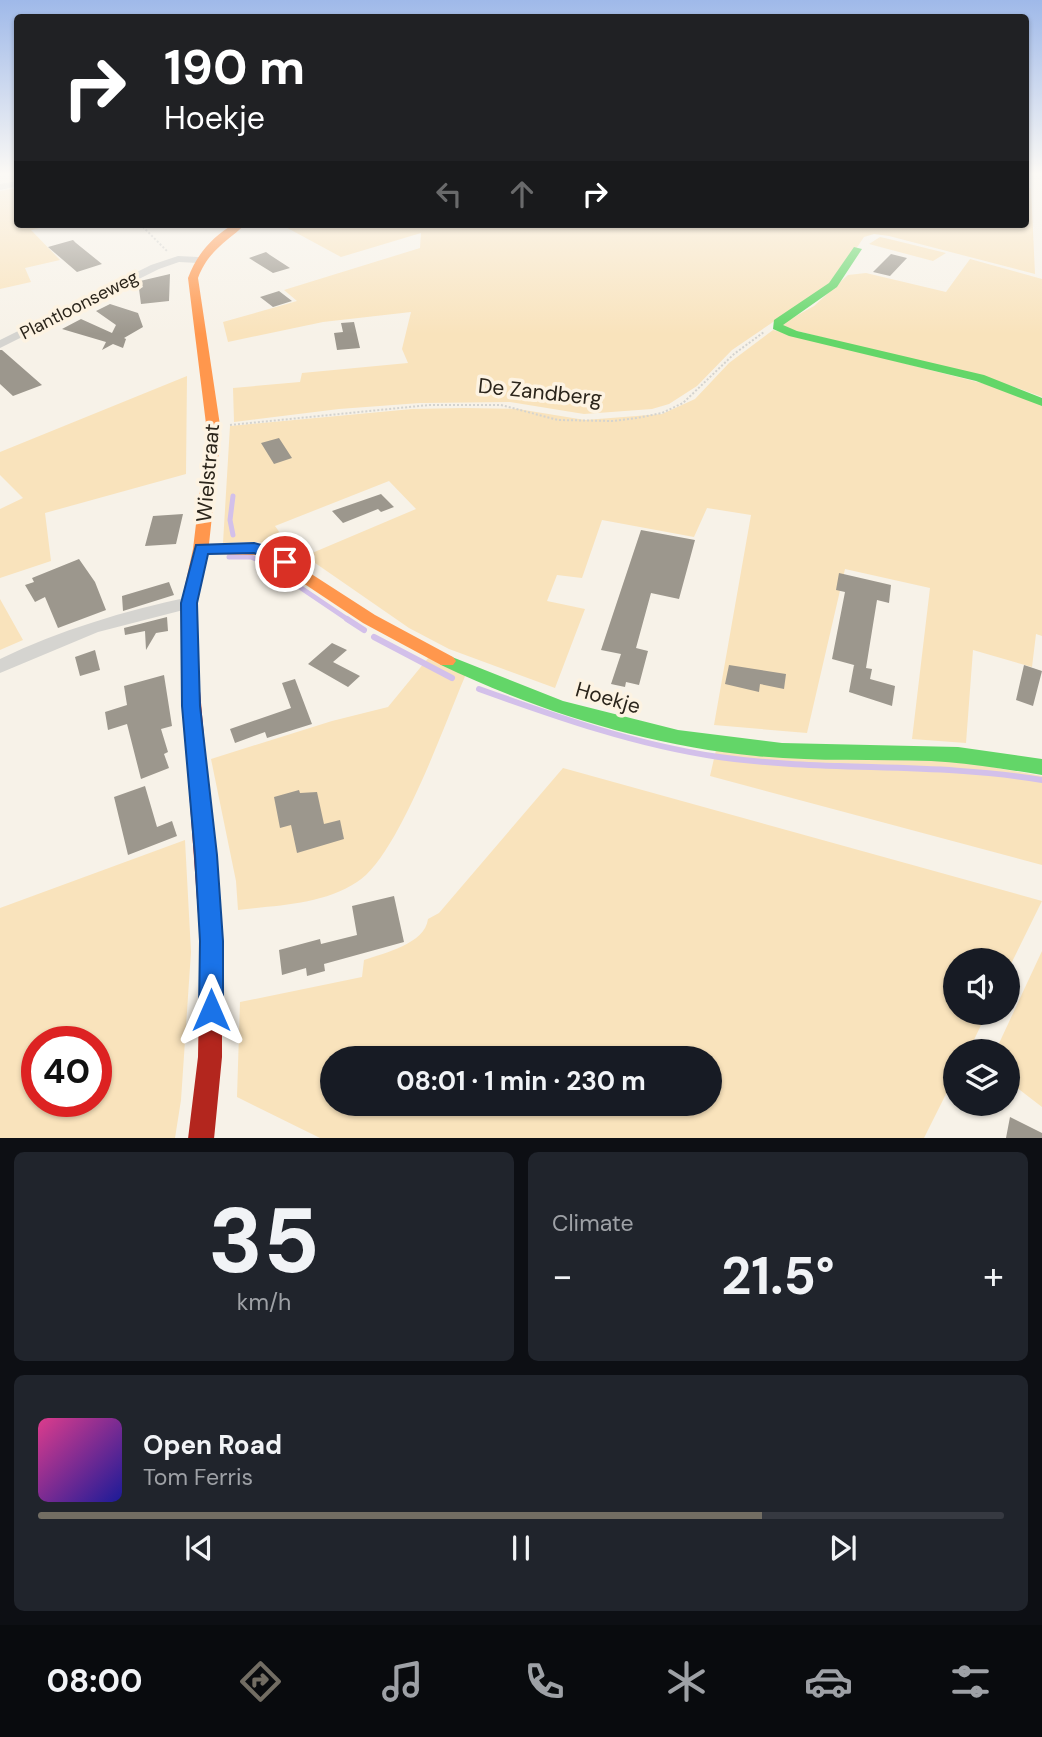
<!DOCTYPE html>
<meta charset="utf-8">
<style>
body{margin:0;font-family:"DM Sans",sans-serif;background:#20242c;color:#f1f3f6;height:100vh;display:flex;flex-direction:column;font-size:26px;white-space:nowrap}
*{box-sizing:border-box;margin:0}
p{font-size:23px;color:#9ea1a6}
.icon{flex:none;width:38px;height:38px;fill:none;stroke:currentColor;stroke-width:2;stroke-linecap:round;stroke-linejoin:round}
.map{position:relative;height:1138px;overflow:hidden}
.details{display:flex;flex-direction:column;gap:14px;padding:14px;background:#0d0f14;flex:1}
.details>*{flex:none}
.guide{position:absolute;left:14px;top:14px;width:1015px;height:214px;border-radius:7px;box-shadow:0 2px 5px #0004;background:#202124;color:#fff;overflow:hidden}
.controls{position:absolute;left:943px;top:948px;display:grid;gap:14px}
.controls a{display:grid;place-items:center;width:77px;height:77px;border-radius:50%;background:#171b24;box-shadow:0 2px 5px #0004;font-size:35px}
.speed{position:absolute;left:21px;top:1026px;display:flex;gap:14px;font-size:35px;font-weight:700;text-align:center}
.speed>*{display:grid;place-content:center;width:91px;height:91px;border-radius:50%;background:#171b24;box-shadow:0 2px 5px #0004;line-height:1}
.speed .limit{border:10px solid #d22;background:#fff;color:#111}
.pin{position:absolute;display:grid;place-items:center;width:60px;height:60px;color:#fff;margin:-30px;border:4px solid #fff;border-radius:50%;box-shadow:0 2px 7px #0007}
.me{position:absolute;width:77px;margin:-38px;rotate:0deg;stroke-linejoin:round;filter:drop-shadow(0 0 5px #0008)}
.turn{display:flex;align-items:center;gap:24px;height:147px;padding:0 35px;font-size:32px}
.turn .icon{width:91px;height:91px;stroke-width:2.5}
.turn b{display:block;font-size:49px;line-height:60px}
.lanes{display:flex;align-items:center;height:66px;padding:0 35px;background:#0003;justify-content:center;gap:35px;direction:ltr}
.lanes .off{opacity:.35}
.big{font-size:52px;font-weight:700;line-height:1.1}
.details .card{flex:1;display:flex;flex-direction:column;justify-content:center;gap:10px;min-width:0;padding:0 24px;border-radius:10px;background:#20242c}
.details .dial{align-items:center;gap:0}
.dial b{font-size:91px;line-height:1}
.song{display:flex;align-items:center;gap:21px}
.cover{width:84px;height:84px;border-radius:10px;background:linear-gradient(135deg,hsl(330 70% 55%),hsl(240 70% 35%))}
.played{height:7px;border-radius:4px;background:linear-gradient(90deg,#726d63 75%,#363941 75%)}
.keys{display:flex;justify-content:space-around;direction:ltr}
.heat{display:flex;justify-content:space-between;align-items:center;font-size:38px;direction:ltr}
.details .tiles{flex:1;display:grid;gap:14px;grid-template-columns:1fr 1fr}
.card:last-child{grid-column:span 2}
.trip{position:absolute;left:320px;top:1046px;width:402px;height:70px;border-radius:35px;background:#171b24;box-shadow:0 2px 5px #0004;font-weight:700;line-height:70px;text-align:center}
.tab-bar{display:flex;height:112px;justify-content:space-around;align-items:center;background:#090b0e;color:#9ea1a6}
.tab-bar .icon{width:49px;height:49px}
.tab-bar .active{color:#726d63}
.tab-bar b{font-size:32px;color:#f1f3f6}
.map>svg:first-child{display:block}
.green{fill:#f9e3bc;fill-rule:evenodd}
.lines{fill:none;stroke-linecap:round;stroke-linejoin:round}
.stream-far1{stroke:#d3c0ea;stroke-width:5}
.stream{stroke:#d3c0ea;stroke-width:6}
.building{fill:#9c978d}
.path{stroke:#d4d3cf;stroke-width:2;stroke-dasharray:2 2;stroke-linecap:butt}
.street{fill:#d5d4d0;fill-rule:evenodd}
.fast{fill:#63d668;fill-rule:evenodd}
.slow{fill:#ff974d;fill-rule:evenodd}
.jam{fill:#b3261e;fill-rule:evenodd}
.route{fill:#1a73e8;stroke:#114b97;stroke-width:2}
.labels{text-anchor:middle;stroke-width:7;stroke-linejoin:round;paint-order:stroke}
.far-street-label{font-size:18px;fill:#2b251b;stroke:#fdf3e2}
.street-label{font-size:21px;fill:#2b251b;stroke:#fdf3e2}
</style>
<div class="map">
<svg width="1042" height="1139" viewBox="0 0 1042 1139">
<rect width="100%" height="100%" fill="#f7f2e8"/>
<path class="green" d="M 1026,187 L 1031,188 L 1035,274 L 889,236 L 874,234 L 864,237 L 835,280 L 732,350 L 697,386 L 669,404 L 652,409 L 584,414 L 510,402 L 420,403 L 339,409 L 234,422 L 233,388 L 300,382 L 302,373 L 408,363 L 402,349 L 411,312 L 323,322 L 228,342 L 223,322 L 297,301 L 284,290 L 420,248 L 421,233 L 341,257 L 280,224 L 1026,224 Z
M 17,188 L 18,224 L 57,224 L 31,230 L 60,260 L 25,268 L 31,282 L 0,289 L 0,191 Z
M 880,237 L 889,239 L 946,253 L 933,261 L 869,244 Z
M 970,259 L 1042,279 L 1042,397 L 1012,386 L 778,326 L 814,306 L 848,275 L 866,273 L 946,292 Z
M 773,330 L 1005,389 L 1042,403 L 1042,636 L 1036,634 L 1032,667 L 973,650 L 966,743 L 912,739 L 930,588 L 845,569 L 807,733 L 714,725 L 751,515 L 707,508 L 694,537 L 602,520 L 582,578 L 557,575 L 547,601 L 585,609 L 555,688 L 449,649 L 409,628 L 305,556 L 416,509 L 389,481 L 275,526 L 298,558 C 273,538 253,542 223,543 L 230,426 L 412,409 L 464,408 L 518,409 L 585,420 L 662,414 L 695,399 L 729,363 Z
M 187,376 L 186,474 L 45,513 L 51,561 L 0,578 L 0,509 L 23,498 L 0,475 L 0,452 Z
M 0,599 L 23,640 L 0,650 Z
M 429,657 L 466,674 C 445,723 398,857 357,882 C 322,905 278,905 238,910 L 236,881 L 211,759 L 332,721 L 388,707 Z
M 716,750 L 964,762 L 1042,776 L 1042,865 L 710,776 Z
M 563,768 L 1042,901 L 1008,970 L 1008,961 L 956,961 L 956,1013 L 987,1013 L 968,1052 L 956,1052 L 955,1076 L 924,1138 L 320,1138 L 237,1097 L 240,1002 L 362,977 L 364,960 C 384,953 425,944 428,919 L 439,913 ZM 332,1059 L 710,1059 L 710,1104 L 332,1104 Z
M 185,840 L 191,952 L 181,1100 L 175,1138 L 0,1138 L 0,908 ZM 37,1041 L 96,1041 L 96,1101 L 37,1101 Z
M 1042,951 L 1042,1107 L 1008,1081 L 1008,1052 L 995,1052 Z"/>
<g class="lines">
<path class="stream-far1" d="M 233,496 L 230,520 L 233,535
M 229,557 L 251,557 L 261,561 L 350,621"/>
<path class="stream" d="M 347,619 L 364,630
M 374,637 L 452,678
M 479,689 C 557,717 636,745 719,757 C 826,772 935,762 1042,780"/>
</g>
<path class="building" d="M 73,240 L 76,243 L 102,264 L 77,272 L 48,247 Z
M 266,252 L 270,255 L 290,268 L 273,273 L 249,258 Z
M 891,254 L 907,258 L 890,276 L 873,272 Z
M 170,274 L 169,301 L 141,304 L 139,289 L 143,287 L 140,281 Z
M 279,291 L 292,301 L 273,307 L 260,297 Z
M 110,304 L 138,313 L 143,327 L 124,338 L 126,339 L 123,348 L 113,344 L 102,350 L 106,342 L 62,329 L 81,319 L 112,333 L 116,325 L 96,311 Z
M 354,322 L 360,348 L 337,350 L 334,333 L 343,332 L 341,323 Z
M 0,350 L 2,350 L 42,385 L 13,396 L 0,384 Z
M 279,438 L 292,458 L 274,464 L 261,443 Z
M 381,494 L 394,507 L 381,512 L 378,509 L 343,523 L 332,511 Z
M 183,514 L 176,544 L 145,546 L 153,516 Z
M 641,530 L 695,540 L 679,599 L 651,593 L 636,648 L 648,651 L 639,685 L 626,682 L 625,687 L 611,684 L 621,654 L 601,650 Z
M 79,559 L 95,582 L 106,610 L 58,628 L 45,597 L 35,602 L 25,585 L 34,582 L 32,578 Z
M 839,573 L 891,585 L 889,603 L 877,600 L 866,668 L 872,669 L 870,679 L 895,686 L 892,706 L 849,692 L 854,665 L 865,668 L 832,659 L 845,592 L 836,590 Z
M 169,582 L 174,595 L 123,611 L 122,596 Z
M 167,617 L 168,631 L 156,633 L 146,650 L 145,631 L 125,635 L 124,628 Z
M 332,643 L 347,650 L 333,662 L 360,676 L 348,687 L 308,664 Z
M 95,650 L 100,670 L 80,676 L 75,657 Z
M 729,665 L 786,674 L 784,689 L 760,684 L 759,692 L 725,684 Z
M 1024,665 L 1042,671 L 1033,706 L 1016,700 Z
M 164,675 L 172,726 L 161,729 L 168,752 L 164,754 L 169,768 L 141,779 L 127,724 L 108,730 L 105,712 L 127,705 L 124,686 Z
M 295,679 L 312,724 L 267,738 L 265,732 L 235,743 L 230,729 L 291,708 L 282,683 Z
M 145,786 L 157,827 L 172,821 L 177,836 L 128,855 L 114,797 Z
M 299,790 L 300,793 L 317,792 L 324,824 L 340,820 L 344,839 L 297,853 L 291,825 L 280,828 L 274,797 Z
M 394,896 L 404,942 L 324,964 L 325,971 L 307,976 L 306,968 L 282,975 L 279,950 L 320,939 L 321,944 L 357,935 L 352,906 Z
M 1010,1117 L 1042,1133 L 1042,1138 L 1006,1138 Z"/>
<g class="lines">
<path class="path" d="M 140,224 L 167,251
M 230,425 L 429,405 L 501,405 L 558,420 L 612,421 L 637,418 L 662,413 L 683,403 L 734,354 L 764,332"/>
<path class="street" d="M 18,181 L 18,186 L 0,190 L 0,184 Z
M 178,256 L 198,257 L 203,260 L 198,263 L 179,262 L 159,269 L 0,348 L 0,340 L 151,265 Z
M 189,597 L 195,599 L 197,603 L 195,607 L 98,632 L 0,673 L 0,659 C 60,630 124,611 189,597 Z"/>
<path class="fast" d="M 854,247 L 862,249 L 837,287 L 783,325 L 797,331 L 984,375 L 1042,398 L 1042,406 L 976,381 L 789,336 L 773,329 L 774,320 L 829,283 Z
M 447,655 L 563,701 L 678,730 L 782,743 L 958,747 L 1042,759 L 1042,775 C 1005,769 969,763 931,761 C 873,759 814,762 756,756 C 646,745 540,712 441,665 L 438,661 L 441,657 Z"/>
<path class="slow" d="M 234,224 L 246,224 C 226,242 208,251 198,278 L 221,432 L 209,544 L 254,543 L 271,548 L 375,615 L 453,657 L 456,661 L 453,665 L 441,665 L 363,623 L 261,555 L 208,554 L 197,603 L 199,680 L 196,685 L 184,685 L 181,680 L 181,603 L 193,549 L 207,432 L 188,278 C 197,254 212,237 234,224 Z"/>
<path class="jam" d="M 190,673 L 196,675 L 199,680 L 222,941 L 222,1057 L 214,1139 L 188,1139 L 198,1057 L 200,941 L 181,680 L 184,675 Z"/>
</g>
<linearGradient id="sky" x2="0" y2="1"><stop stop-color="#9fb9e9"/><stop offset="0.52" stop-color="#fbf9f5"/><stop offset="1" stop-color="#fbf9f5" stop-opacity="0"/></linearGradient>
<rect width="1042" height="334" fill="url(#sky)"/>
<path class="route" d="M 254,543 L 272,548 L 293,562 L 285,567 L 254,553 L 208,554 L 197,603 L 200,706 L 217,855 L 223,941 L 223,1010 L 219,1019 L 211,1022 L 202,1019 L 199,1010 L 200,941 L 195,855 L 182,706 L 181,603 L 196,545 Z"/>
<g class="labels">
<g class="far-street-label">
<text transform="translate(79 305) rotate(-27)" y="6">Plantloonseweg</text>
</g>
<g class="street-label">
<text transform="translate(540 392) rotate(6)" y="7">De Zandberg</text>
<text transform="translate(208 473) rotate(-85)" y="7">Wielstraat</text>
<text transform="translate(608 698) rotate(16)" y="7">Hoekje</text>
</g>
</g>
</svg>
<div class="controls">
<a><svg class="icon" aria-label="sound" viewBox="0 0 24 24"><path d="M4 9h4l5-4v14l-5-4H4zM17 9q2 3 0 6"/></svg></a>
<a><svg class="icon" aria-label="layers" viewBox="0 0 24 24"><path d="M12 4l9 5-9 5-9-5zM3 14l9 5 9-5"/></svg></a>
</div>
<div class="speed"><div class="limit">40</div></div>
<div class="pin" style="left:285px;top:562px;background:#d93025"><svg class="icon" aria-label="arrive" viewBox="0 0 24 24"><path d="M6 21V4h12l-3 4 3 4H6"/></svg></div>
<svg class="me" style="left:211px;top:1010px" viewBox="-20 -20 40 40"><path d="M0-17L14 15 0 8-14 15z" fill="#1a73e8" stroke="#fff" stroke-width="4"/></svg>
<div class="trip">08:01 · 1 min · 230 m</div>
<div class="guide">
<div class="turn"><svg class="icon" aria-label="right" viewBox="0 0 24 24"><path d="M7 20v-9h11M14 6l5 5-5 5"/></svg><div><b>190 m</b>Hoekje</div></div>
<div class="lanes"><svg class="icon off" aria-label="left" viewBox="0 0 24 24"><path d="M17 20v-9H6M10 6l-5 5 5 5"/></svg><svg class="icon off" aria-label="ahead" viewBox="0 0 24 24"><path d="M12 20V5M6 11l6-6 6 6"/></svg><svg class="icon" aria-label="right" viewBox="0 0 24 24"><path d="M7 20v-9h11M14 6l5 5-5 5"/></svg></div>
</div>
</div>
<section class="details">
<div class="tiles">
<div class="card dial"><b>35</b><p>km/h</p></div>
<div class="card"><p>Climate</p>
<div class="heat"><a>−</a><b class="big">21.5°</b><a>+</a></div>
</div>
<div class="card">
<div class="song"><i class="cover"></i><div><b>Open Road</b><p>Tom Ferris</p></div></div>
<div class="played"></div>
<div class="keys"><svg class="icon" aria-label="previous" viewBox="0 0 24 24"><path d="M18 5L8 12l10 7zM5 5v14"/></svg><svg class="icon" aria-label="pause" viewBox="0 0 24 24"><path d="M8 5v14M16 5v14"/></svg><svg class="icon" aria-label="next" viewBox="0 0 24 24"><path d="M6 5l10 7-10 7zM19 5v14"/></svg></div>
</div>
</div>
</section>
<nav class="tab-bar">
<b>08:00</b>
<svg class="icon active" aria-label="directions" viewBox="0 0 24 24"><path d="M12 3l9 9-9 9-9-9zM9 14v-3h6M13 9l2 2-2 2"/></svg>
<svg class="icon" aria-label="music" viewBox="0 0 24 24"><path d="M9 18V5l10-2v13"/><circle cx="6" cy="18" r="3"/><circle cx="16" cy="16" r="3"/></svg>
<svg class="icon" aria-label="phone" viewBox="0 0 24 24"><path d="M5 4h4l2 5-3 2q2 4 5 5l2-3 5 2v4C11 20 4 13 5 4z"/></svg>
<svg class="icon" aria-label="climate" viewBox="0 0 24 24"><path d="M12 3v18M4 7l16 10M4 17L20 7"/></svg>
<svg class="icon" aria-label="car" viewBox="0 0 24 24"><path d="M5 17H2v-5l4-1 3-4h7l3 4 3 1v5h-3M9 17h6M6 11h13"/><circle cx="7" cy="17" r="2"/><circle cx="17" cy="17" r="2"/></svg>
<svg class="icon" aria-label="filters" viewBox="0 0 24 24"><path d="M4 7h16M4 17h16"/><circle cx="9" cy="7" r="2"/><circle cx="15" cy="17" r="2"/></svg>
</nav>
